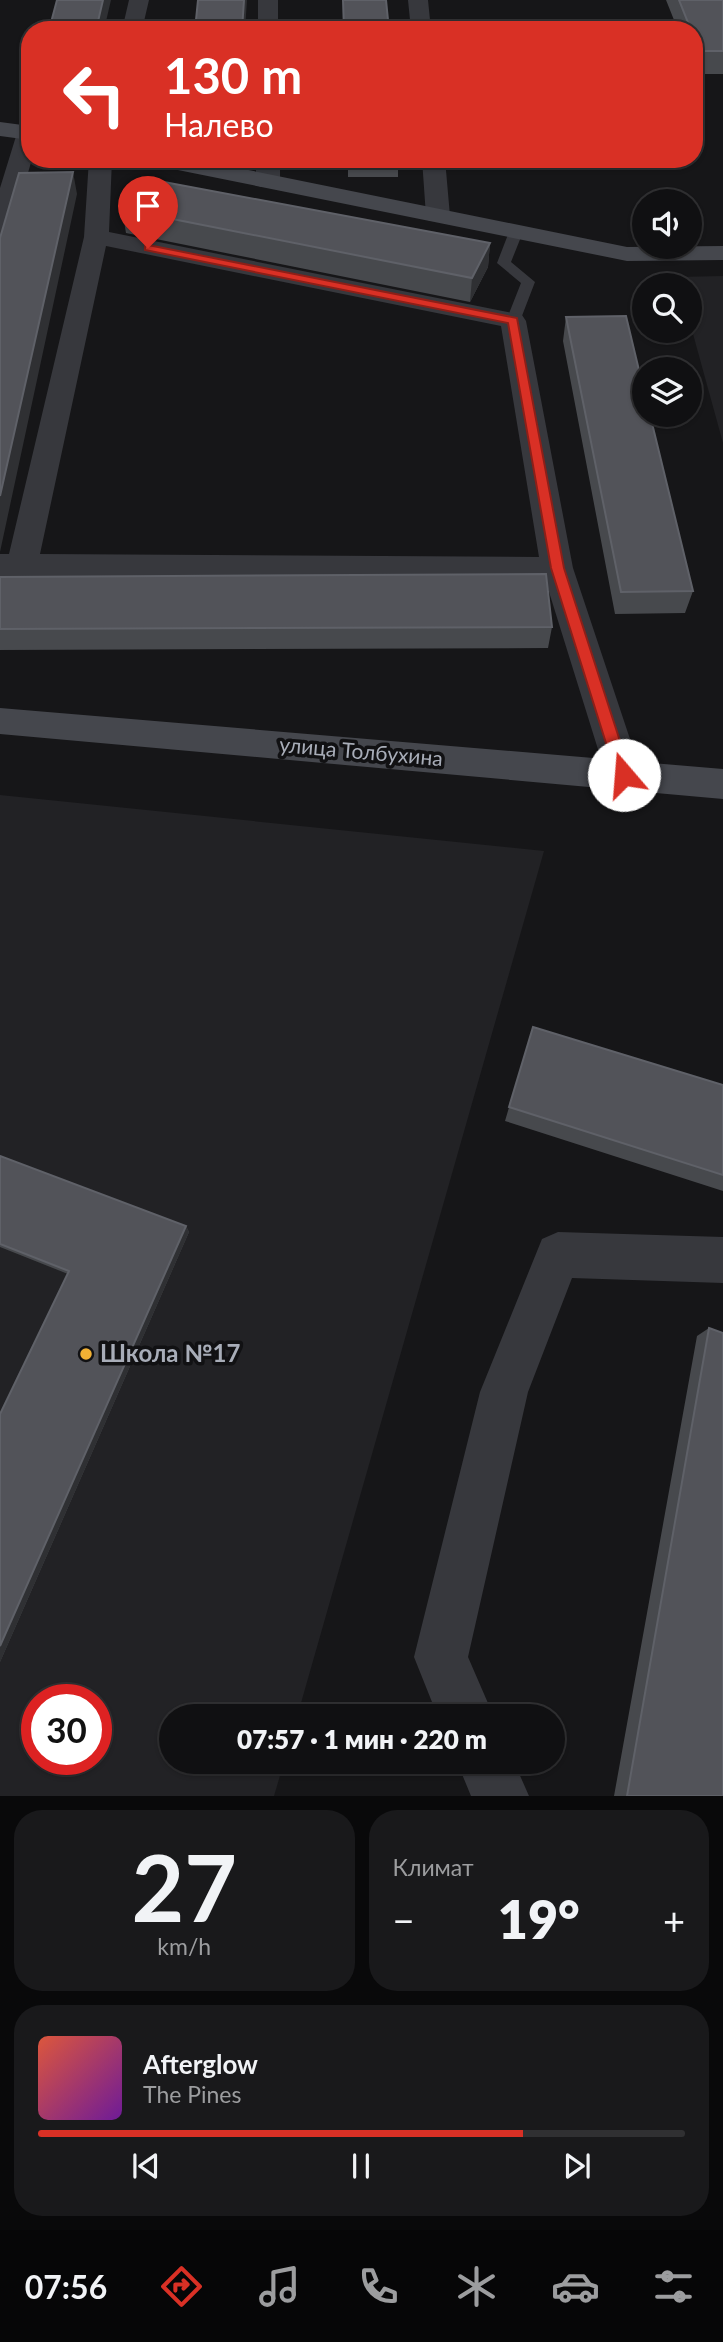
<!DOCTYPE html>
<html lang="ru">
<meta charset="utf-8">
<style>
body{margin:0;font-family:Lato,sans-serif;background:#19191b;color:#f1f3f6;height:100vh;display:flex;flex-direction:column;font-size:26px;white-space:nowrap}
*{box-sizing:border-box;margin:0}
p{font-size:23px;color:#9c9d9f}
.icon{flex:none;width:38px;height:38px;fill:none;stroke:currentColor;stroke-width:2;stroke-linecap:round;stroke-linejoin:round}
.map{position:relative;height:1796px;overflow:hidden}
.sheet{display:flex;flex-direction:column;gap:14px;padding:14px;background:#09090a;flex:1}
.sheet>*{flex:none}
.hud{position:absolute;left:21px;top:21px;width:682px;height:147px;border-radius:28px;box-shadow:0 2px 5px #0004,0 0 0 2px #303032;background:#d93025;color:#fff;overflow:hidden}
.controls{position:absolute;left:632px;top:189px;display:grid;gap:14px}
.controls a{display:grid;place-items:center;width:70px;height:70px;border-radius:50%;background:#101012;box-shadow:0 2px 5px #0004,0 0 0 2px #303032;font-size:35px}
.speed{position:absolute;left:21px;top:1684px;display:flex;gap:14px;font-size:35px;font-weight:700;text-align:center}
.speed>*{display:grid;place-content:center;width:91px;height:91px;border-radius:50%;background:#101012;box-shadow:0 2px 5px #0004,0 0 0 2px #303032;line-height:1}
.speed .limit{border:10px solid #d22;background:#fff;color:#111}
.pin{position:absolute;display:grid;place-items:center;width:60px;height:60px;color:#fff;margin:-72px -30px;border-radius:50% 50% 50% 0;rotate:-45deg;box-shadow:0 0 7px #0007}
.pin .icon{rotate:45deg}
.me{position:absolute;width:77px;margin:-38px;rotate:342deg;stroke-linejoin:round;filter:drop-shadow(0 0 5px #0008)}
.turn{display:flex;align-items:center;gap:24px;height:147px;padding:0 28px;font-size:32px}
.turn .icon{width:91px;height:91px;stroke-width:2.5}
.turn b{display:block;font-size:49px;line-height:60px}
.big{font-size:52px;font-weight:800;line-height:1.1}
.sheet .tile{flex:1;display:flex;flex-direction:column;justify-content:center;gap:10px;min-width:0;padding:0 24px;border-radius:28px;background:#19191b}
.sheet .dial{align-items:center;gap:0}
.dial b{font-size:91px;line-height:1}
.song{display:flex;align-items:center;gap:21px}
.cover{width:84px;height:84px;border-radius:10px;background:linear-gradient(135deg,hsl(10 70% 55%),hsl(280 70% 35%))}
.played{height:7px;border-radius:4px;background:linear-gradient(90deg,#d93025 75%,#303032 75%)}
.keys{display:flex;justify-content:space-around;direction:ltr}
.heat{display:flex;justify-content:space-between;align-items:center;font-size:38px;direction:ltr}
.sheet .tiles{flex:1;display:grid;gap:14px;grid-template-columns:1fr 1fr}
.tile:last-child{grid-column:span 2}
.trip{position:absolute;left:159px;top:1704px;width:406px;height:70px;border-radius:35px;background:#101012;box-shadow:0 2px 5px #0004,0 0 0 2px #303032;font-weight:800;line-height:70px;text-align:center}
.tabs{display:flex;height:112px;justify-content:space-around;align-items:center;background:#060607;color:#9c9d9f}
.tabs .icon{width:49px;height:49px}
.tabs .current{color:#d93025}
.tabs b{font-size:32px;color:#f1f3f6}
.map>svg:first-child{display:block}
.built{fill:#222225;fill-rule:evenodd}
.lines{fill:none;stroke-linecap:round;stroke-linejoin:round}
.lane{fill:#37383d;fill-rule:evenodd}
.street{fill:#37383d;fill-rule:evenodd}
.secondary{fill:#45474d;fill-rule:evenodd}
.wall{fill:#47494d}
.shaded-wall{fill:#2f3033}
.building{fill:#525359;stroke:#5f6168;stroke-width:2}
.route{fill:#d93025;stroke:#8d1f18;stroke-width:2}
.poi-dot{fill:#f2b134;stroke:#111113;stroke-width:2.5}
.labels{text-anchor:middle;stroke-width:7;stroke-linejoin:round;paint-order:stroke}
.street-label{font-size:21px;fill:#a8adb8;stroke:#111113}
.near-poi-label{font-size:24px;font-weight:bold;fill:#a8adb8;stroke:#111113;text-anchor:start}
</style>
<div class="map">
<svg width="723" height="1796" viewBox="0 0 723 1796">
<rect width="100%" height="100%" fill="#161618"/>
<path class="built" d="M 723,276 L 723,443 L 690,323 L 690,285 L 679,285 L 677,277 Z
M 0,795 L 544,851 L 297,1717 L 172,1717 L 172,1762 L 284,1762 L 274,1796 L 0,1796 ZM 37,1699 L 96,1699 L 96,1759 L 37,1759 Z"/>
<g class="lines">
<path class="lane" d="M 516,228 L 523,232 L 511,262 L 535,282 L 520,321 L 513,325 L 506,321 L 521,283 L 497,263 L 509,232 Z"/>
<path class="street" d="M 129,0 L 149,0 L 142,30 L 122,30 Z
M 258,0 L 278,0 L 278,30 L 258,30 Z
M 408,0 L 428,0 L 431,30 L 411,30 Z
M 28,126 L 32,159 L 12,228 L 9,233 L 0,235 L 0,188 L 17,133 Z
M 89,159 L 112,159 L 109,232 L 522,315 L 526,321 L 573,568 L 642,775 L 637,785 L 624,789 L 611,785 L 606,775 L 545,579 L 0,576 L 0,554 L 9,554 L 84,237 ZM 106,246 L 501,326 L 539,557 L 40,554 Z
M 256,159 L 280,159 L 280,182 L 276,187 L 260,187 L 256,182 Z
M 422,159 L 445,159 L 450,216 L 447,221 L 429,221 L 426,216 Z
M 558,1232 L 723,1237 L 723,1283 L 572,1278 L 528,1392 L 468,1657 L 494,1717 L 438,1717 L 414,1657 L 480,1392 L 542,1239 Z
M 457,1762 L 514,1762 L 529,1796 L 471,1796 Z"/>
<path class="secondary" d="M 0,122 L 30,126 L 30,140 L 0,136 Z
M 147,159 L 194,159 L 627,247 L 723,246 L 723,260 L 627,261 L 158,166 Z
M 0,708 L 723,769 L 723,799 L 0,734 Z"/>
</g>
<path class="wall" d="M 666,0 L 723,0 L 723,74 L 695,74 L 695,30 L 678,30 Z
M 348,159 L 398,159 L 398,177 L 348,177 Z
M 122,209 L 490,243 L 488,267 L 470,302 L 126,233 Z
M 566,317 L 693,591 L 685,613 L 615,614 L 563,341 Z
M 0,577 L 552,627 L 548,648 L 0,650 Z
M 528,1043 L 723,1085 L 723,1191 L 505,1121 Z
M 0,1156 L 186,1226 L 189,1232 L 0,1662 L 0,1414 L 68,1274 L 0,1247 Z
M 709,1328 L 723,1796 L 614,1796 L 697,1336 Z"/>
<path class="shaded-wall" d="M 103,0 L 111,0 L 104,30 L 96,30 Z
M 244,0 L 247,0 L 245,30 L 242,30 Z
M 73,172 L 77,194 L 0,552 L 0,496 Z
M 490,243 L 488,267 L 470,302 L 472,278 Z
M 186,1226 L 189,1232 L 0,1662 L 0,1646 Z"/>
<path class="building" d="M 57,0 L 103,0 L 96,30 L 49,30 Z
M 198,0 L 244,0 L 242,30 L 195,30 Z
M 343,0 L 386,0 L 389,30 L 344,30 Z
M 679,0 L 723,0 L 723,51 L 700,51 L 695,38 L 695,30 L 691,30 Z
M 73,172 L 0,496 L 0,238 L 19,173 Z
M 148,179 L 490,243 L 472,278 L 122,209 Z
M 626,316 L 644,391 L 644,415 L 650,415 L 693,591 L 621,592 L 566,317 Z
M 546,574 L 552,627 L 0,629 L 0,577 Z
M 533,1027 L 723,1085 L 723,1175 L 509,1107 Z
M 0,1156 L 186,1226 L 0,1646 L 0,1414 L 69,1271 L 0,1244 Z
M 709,1328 L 723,1333 L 723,1796 L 627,1796 Z"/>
<path class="route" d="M 148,245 L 517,318 L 564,568 L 631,775 L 629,779 L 619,779 L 616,775 L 551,568 L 508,323 L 145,250 L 145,246 Z"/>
<circle class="poi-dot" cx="86" cy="1354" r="7"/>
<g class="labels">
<g class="street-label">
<text transform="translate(361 752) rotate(5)" y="7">улица Толбухина</text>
</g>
<g class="near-poi-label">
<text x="100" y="1362">Школа №17</text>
</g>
</g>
</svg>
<div class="controls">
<a><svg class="icon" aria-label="sound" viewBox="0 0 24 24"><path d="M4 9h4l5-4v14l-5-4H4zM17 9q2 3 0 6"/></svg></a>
<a><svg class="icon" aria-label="search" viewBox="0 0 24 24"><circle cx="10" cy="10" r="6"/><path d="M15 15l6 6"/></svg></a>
<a><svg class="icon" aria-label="layers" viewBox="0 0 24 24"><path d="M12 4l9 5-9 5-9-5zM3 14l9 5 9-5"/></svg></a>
</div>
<div class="speed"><div class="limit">30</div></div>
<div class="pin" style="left:148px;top:248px;background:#d93025"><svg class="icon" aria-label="arrive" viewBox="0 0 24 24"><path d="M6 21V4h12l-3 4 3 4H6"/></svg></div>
<svg class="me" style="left:624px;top:775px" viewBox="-20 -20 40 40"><circle r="19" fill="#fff"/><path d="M0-13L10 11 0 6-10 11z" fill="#d93025"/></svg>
<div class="trip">07:57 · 1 мин · 220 m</div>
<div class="hud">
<div class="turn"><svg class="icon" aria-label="left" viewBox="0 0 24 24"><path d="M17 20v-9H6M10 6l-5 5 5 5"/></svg><div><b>130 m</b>Налево</div></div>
</div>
</div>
<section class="sheet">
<div class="tiles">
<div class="tile dial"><b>27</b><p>km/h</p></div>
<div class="tile"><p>Климат</p>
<div class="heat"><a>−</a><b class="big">19°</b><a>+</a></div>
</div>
<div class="tile">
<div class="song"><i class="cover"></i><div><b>Afterglow</b><p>The Pines</p></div></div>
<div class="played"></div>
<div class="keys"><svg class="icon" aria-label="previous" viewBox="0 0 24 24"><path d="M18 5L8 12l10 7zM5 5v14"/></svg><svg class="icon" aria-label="pause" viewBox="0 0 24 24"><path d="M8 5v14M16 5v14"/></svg><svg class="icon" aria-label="next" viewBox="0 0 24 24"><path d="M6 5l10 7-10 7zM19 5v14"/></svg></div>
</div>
</div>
</section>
<nav class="tabs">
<b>07:56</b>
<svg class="icon current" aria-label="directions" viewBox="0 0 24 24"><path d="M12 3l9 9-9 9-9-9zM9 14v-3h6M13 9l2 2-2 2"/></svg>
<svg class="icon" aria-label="music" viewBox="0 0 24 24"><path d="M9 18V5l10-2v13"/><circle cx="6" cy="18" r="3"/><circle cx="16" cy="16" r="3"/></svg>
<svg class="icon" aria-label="phone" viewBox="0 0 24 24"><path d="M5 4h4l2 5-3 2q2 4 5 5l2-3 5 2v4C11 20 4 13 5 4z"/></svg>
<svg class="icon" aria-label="climate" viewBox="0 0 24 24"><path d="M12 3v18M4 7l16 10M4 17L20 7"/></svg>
<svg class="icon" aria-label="car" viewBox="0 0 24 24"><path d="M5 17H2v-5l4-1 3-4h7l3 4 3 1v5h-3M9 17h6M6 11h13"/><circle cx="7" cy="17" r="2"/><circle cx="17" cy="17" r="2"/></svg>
<svg class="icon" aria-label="filters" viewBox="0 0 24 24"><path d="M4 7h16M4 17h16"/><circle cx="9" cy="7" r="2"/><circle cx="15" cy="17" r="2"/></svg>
</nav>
